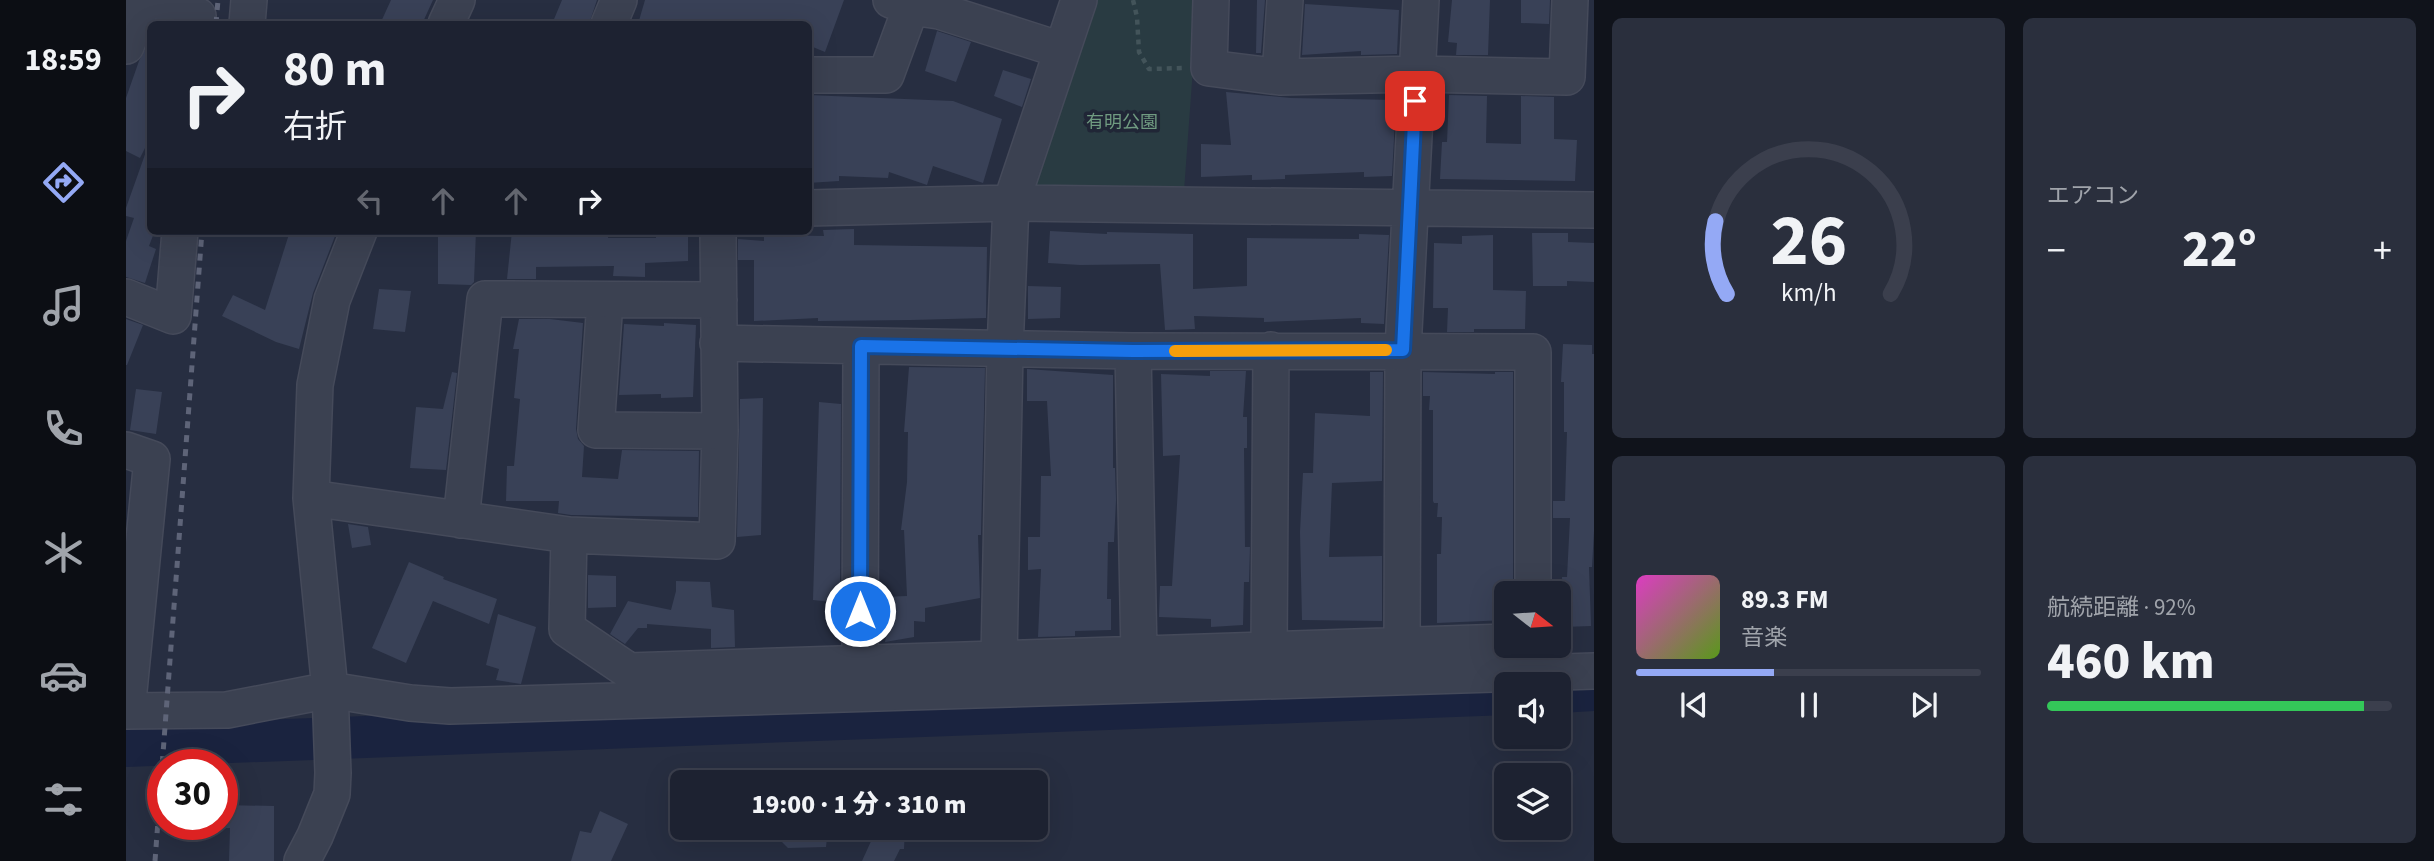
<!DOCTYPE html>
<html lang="ja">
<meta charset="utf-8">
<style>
body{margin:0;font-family:"Source Sans 3","Noto Sans JP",sans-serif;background:#2a2f3d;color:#f1f3f6;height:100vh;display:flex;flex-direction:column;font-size:26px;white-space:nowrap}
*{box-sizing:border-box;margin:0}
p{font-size:23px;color:#a0a4ab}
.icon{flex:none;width:38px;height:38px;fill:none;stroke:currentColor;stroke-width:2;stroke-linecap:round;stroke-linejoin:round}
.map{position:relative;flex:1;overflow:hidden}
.details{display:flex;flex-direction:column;gap:18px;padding:18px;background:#10131b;width:840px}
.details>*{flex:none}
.banner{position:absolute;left:21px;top:21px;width:665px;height:214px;border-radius:10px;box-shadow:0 7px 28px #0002,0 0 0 2px #3b3f4d;background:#1d2231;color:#f1f3f6;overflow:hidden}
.needle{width:46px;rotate:107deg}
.fabs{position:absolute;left:1368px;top:581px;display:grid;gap:14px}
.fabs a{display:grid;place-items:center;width:77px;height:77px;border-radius:10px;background:#1d2231;box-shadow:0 7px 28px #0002,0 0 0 2px #3b3f4d;font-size:35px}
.speed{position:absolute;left:21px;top:749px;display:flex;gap:14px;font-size:35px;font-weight:700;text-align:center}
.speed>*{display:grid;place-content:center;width:91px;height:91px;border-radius:50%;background:#1d2231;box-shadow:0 7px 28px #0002,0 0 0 2px #3b3f4d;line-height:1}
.speed .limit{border:10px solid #d22;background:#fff;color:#111}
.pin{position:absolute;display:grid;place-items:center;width:60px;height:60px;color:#fff;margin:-30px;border-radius:14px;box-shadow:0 4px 10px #0006}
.me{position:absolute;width:77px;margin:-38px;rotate:0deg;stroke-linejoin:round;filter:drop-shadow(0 0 5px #0008)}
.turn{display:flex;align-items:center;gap:24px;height:147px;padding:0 21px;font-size:32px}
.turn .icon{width:91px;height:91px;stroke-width:2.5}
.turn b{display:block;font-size:49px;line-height:60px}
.lanes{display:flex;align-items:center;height:66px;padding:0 21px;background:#0003;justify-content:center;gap:35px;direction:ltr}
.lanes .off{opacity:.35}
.big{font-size:52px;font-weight:800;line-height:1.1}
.details .widget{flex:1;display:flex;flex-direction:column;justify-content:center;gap:10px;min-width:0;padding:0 24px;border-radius:10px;background:#2a2f3d}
.details .dial{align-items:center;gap:0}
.dial svg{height:182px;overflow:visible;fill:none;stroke:#3b3f4d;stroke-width:7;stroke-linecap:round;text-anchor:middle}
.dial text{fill:#f1f3f6;stroke:none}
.song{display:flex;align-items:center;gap:21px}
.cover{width:84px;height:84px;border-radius:10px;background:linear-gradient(135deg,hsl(310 70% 55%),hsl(90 70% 35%))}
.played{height:7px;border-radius:4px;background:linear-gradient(90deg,#94a9f5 40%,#3b3f4d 40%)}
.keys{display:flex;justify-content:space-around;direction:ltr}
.heat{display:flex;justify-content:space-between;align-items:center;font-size:38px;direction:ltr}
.charge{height:10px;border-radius:5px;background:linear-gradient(90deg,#34c759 92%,#3b3f4d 0)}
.details .tiles{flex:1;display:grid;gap:18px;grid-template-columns:repeat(2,1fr)}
.trip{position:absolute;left:544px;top:770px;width:378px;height:70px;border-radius:10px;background:#1d2231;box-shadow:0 7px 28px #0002,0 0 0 2px #3b3f4d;font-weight:800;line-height:70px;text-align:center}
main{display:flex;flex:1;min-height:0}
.menu{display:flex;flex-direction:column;width:126px;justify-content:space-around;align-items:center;background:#0c0e14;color:#a0a4ab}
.menu .icon{width:49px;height:49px}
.menu .active{color:#94a9f5}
.menu b{font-size:32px;color:#f1f3f6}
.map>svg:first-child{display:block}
.green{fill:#293b42}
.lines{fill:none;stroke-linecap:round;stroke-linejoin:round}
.river{stroke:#1a233f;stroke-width:42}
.building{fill:#394157}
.minor-casing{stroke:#454a5a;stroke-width:38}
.path{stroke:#43545a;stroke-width:4.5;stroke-dasharray:5 5;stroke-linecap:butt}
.minor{stroke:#3b4151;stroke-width:35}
.rail{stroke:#5e6478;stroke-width:5;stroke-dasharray:7 7;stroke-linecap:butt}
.route-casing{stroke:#114b97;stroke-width:18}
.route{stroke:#1a73e8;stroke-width:12}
.slow{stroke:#f59e0b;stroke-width:12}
.labels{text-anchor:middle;stroke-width:7;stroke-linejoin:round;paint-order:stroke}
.park-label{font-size:18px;fill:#709b81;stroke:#202636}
</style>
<main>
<nav class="menu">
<b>18:59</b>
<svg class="icon active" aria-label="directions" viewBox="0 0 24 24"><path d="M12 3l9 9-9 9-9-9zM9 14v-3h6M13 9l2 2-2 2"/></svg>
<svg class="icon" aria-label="music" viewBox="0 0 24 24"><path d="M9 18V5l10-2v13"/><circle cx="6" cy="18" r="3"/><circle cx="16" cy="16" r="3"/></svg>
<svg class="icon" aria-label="phone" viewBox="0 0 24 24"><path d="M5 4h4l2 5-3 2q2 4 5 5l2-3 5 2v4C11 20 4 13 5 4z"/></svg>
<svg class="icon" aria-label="climate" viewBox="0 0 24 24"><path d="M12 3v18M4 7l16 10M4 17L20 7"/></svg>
<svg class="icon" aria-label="car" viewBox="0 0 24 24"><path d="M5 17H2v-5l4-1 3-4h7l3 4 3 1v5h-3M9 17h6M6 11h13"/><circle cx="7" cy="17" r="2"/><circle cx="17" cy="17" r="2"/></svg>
<svg class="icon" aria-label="filters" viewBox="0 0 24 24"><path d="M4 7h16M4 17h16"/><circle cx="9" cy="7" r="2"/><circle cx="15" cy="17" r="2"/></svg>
</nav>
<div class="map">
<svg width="1468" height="861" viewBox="0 0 1468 861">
<rect width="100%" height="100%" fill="#272e41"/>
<path class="green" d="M 972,0 L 1072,0 L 1058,191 L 908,188 L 901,181 Z"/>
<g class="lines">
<path class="river" d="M 1433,692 L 1468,690
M 0,746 L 1381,694"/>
</g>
<path class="building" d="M 265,0 L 307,0 L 296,24 L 254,24 Z
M 436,0 L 471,0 L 463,24 L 426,24 Z
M 519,0 L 718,0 L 699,52 L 682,45 L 682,24 L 512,24 Z
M 1131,0 L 1139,0 L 1135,53 L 1130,53 Z
M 1326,0 L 1364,0 L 1362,55 L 1330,55 L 1331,43 L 1322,42 Z
M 1395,0 L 1424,0 L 1423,24 L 1395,23 Z
M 1179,4 L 1273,10 L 1271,54 L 1235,55 L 1235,51 L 1176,55 Z
M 811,31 L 845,42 L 830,82 L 799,71 Z
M 24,39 L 24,138 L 14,158 L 0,151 L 0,98 L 13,61 Z
M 877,70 L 905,79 L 896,107 L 868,96 Z
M 1100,92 L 1165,98 L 1270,100 L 1266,176 L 1238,177 L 1238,172 L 1159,175 L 1159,179 L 1126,180 L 1126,175 L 1075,177 L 1075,144 L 1105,145 Z
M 682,95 L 827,101 L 876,119 L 857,183 L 807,166 L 801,185 L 763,172 L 762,178 L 713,176 L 713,181 L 682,183 Z
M 1323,95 L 1361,96 L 1360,143 L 1395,144 L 1395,96 L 1428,97 L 1428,139 L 1451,140 L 1449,181 L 1314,179 L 1316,142 L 1321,142 Z
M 22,146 L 24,146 L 24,232 L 28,233 L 23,246 L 30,249 L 19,283 L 0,277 L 0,241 L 8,218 L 0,216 L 0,208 Z
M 728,229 L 728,245 L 861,247 L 860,318 L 785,320 L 692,321 L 692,318 L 628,321 L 628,260 L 612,260 L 612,239 L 638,241 L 638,235 L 698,236 L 697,230 Z
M 164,231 L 211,231 L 187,293 L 173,349 L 150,342 L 96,316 L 107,295 L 139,310 Z
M 312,231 L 350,231 L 348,282 L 345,285 L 312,284 Z
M 386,231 L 483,231 L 482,238 L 530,238 L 530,231 L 562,231 L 562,261 L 519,263 L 519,277 L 487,276 L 488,266 L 410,267 L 410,279 L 381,279 Z
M 924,231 L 981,234 L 981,232 L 1067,234 L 1067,289 L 1121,286 L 1121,238 L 1233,239 L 1233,234 L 1263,235 L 1258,324 L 1235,323 L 1235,318 L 1138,322 L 1138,318 L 1068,316 L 1069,329 L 1039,330 L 1034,264 L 954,265 L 922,263 Z
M 1406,233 L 1442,233 L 1442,242 L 1468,243 L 1468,282 L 1441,281 L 1441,286 L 1407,286 Z
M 1367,235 L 1367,290 L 1400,291 L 1399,329 L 1348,329 L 1348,332 L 1321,332 L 1322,308 L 1307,308 L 1308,243 L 1336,244 L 1336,236 Z
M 902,286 L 935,287 L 934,318 L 902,319 Z
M 253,289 L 285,291 L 279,332 L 247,329 Z
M 0,319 L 17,325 L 1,365 L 0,365 Z
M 393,319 L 424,319 L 457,323 L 450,429 L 452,439 L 458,446 L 456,477 L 492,479 L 496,450 L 573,451 L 572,517 L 445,515 L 432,513 L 433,501 L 380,501 L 381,466 L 388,466 L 394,399 L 388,398 L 393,349 L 387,349 Z
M 538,323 L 570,325 L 567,397 L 535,398 L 535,394 L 493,395 L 498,324 L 538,326 Z
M 1437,344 L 1466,345 L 1466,354 L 1468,354 L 1468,531 L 1466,567 L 1463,567 L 1465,626 L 1437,627 L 1436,577 L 1441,577 L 1444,518 L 1427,518 L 1427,501 L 1439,501 L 1441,432 L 1438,432 L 1438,382 L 1435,382 Z
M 783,367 L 859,368 L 855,535 L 852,535 L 854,598 L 799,608 L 799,622 L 788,621 L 788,637 L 759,642 L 762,627 L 755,628 L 758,597 L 781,596 L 778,530 L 775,530 L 781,482 L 782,432 L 778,432 Z
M 901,369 L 987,375 L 987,468 L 989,468 L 990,500 L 988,542 L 982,542 L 981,599 L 985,599 L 985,630 L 949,631 L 949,636 L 912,637 L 915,569 L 902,570 L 902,537 L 914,537 L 915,476 L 925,476 L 921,401 L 901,401 Z
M 1084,371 L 1120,371 L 1117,417 L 1121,417 L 1121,448 L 1118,448 L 1119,547 L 1124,547 L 1123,582 L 1118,582 L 1117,625 L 1085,627 L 1085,619 L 1033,617 L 1034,586 L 1046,586 L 1054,455 L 1037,456 L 1035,374 L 1084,376 Z
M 326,372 L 331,373 L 320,470 L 284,468 L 290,407 L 317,409 Z
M 1244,372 L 1257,372 L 1256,481 L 1206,483 L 1203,557 L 1256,556 L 1256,621 L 1176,620 L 1174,532 L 1177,473 L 1187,473 L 1189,413 L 1244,416 Z
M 1297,372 L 1369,374 L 1369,372 L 1387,372 L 1387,593 L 1381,593 L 1381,620 L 1311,623 L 1311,554 L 1315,554 L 1316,517 L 1311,517 L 1312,503 L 1308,503 L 1307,501 L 1307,410 L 1303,410 L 1304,396 L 1297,396 Z
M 10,389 L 36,392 L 30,434 L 4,430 Z
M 637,398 L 635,535 L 611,537 L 614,399 Z
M 693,402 L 715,404 L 714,603 L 687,600 Z
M 222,524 L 242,527 L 245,545 L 226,548 Z
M 283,562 L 318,577 L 317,579 L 371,599 L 363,624 L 307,601 L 280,663 L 246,648 Z
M 462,575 L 490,576 L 490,607 L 462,608 Z
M 550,581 L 584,582 L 586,607 L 608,610 L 609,647 L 585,648 L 585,629 L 521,624 L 521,628 L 512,628 L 499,644 L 484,634 L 502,601 L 545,610 L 550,591 Z
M 372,614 L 410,627 L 395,684 L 370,680 L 373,669 L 360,665 Z
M 96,805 L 148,806 L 148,861 L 103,861 L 104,828 L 96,828 Z
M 474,811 L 502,824 L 485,861 L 445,861 L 454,831 L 465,833 Z
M 658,828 L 702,828 L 700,847 L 662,848 L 656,842 Z
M 751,828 L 779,828 L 778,849 L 774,849 L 768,861 L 736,861 Z"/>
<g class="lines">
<g class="minor-casing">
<path id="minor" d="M 30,0 L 72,16
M 765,0 L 785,7 L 813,11 L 935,50
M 1085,0 L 1083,68 L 1154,77 L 1290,74 L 1441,77 L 1444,0
M 121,24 L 123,0
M 320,24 L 331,0
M 483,24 L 493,0
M 0,46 L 18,0
M 682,75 L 760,75 L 785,7
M 1154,77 L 1159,0
M 682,208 L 885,203 L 1468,210
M 0,297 L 47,316 L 54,231
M 479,301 L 470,430 L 594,431
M 592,343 L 1007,351 L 1407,352 L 1407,593
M 1007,351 L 1013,655
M 0,450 L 26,459 L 1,711
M 185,498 L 443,535 L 591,541 L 594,431 L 592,231
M 335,520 L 359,299 L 593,300
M 443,535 L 441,629 L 503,671 L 1381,642
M 1276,646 L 1277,350 L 1295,0
M 1143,649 L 1145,350
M 873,659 L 879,350 L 885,203 L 953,0
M 734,664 L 735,346
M 0,711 L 101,710 L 204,690 L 284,703 L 324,706 L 1468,671
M 176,861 L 189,836 L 206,794 L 207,773 L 204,690 L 185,498 L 189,385 L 206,300 L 233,231"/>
</g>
<path class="path" d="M 1007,0 L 1011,17 L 1013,52 L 1023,69 L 1058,68"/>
<use href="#minor" class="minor"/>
<path class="rail" d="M 90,24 L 92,0
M 29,861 L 76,231"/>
</g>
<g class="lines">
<g class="route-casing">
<path id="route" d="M 734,611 L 735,346 L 1007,351 L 1277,350 L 1289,101"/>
</g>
<use href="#route" class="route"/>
<path class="slow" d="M 1049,351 L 1260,350"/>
</g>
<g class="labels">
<g class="park-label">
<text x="996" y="128">有明公園</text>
</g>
</g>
</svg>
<div class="fabs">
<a><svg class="needle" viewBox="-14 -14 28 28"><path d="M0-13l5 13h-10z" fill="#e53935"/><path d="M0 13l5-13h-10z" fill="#a0a4ab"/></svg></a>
<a><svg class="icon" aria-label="sound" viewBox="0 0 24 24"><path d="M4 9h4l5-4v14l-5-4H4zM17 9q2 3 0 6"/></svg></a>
<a><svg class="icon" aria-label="layers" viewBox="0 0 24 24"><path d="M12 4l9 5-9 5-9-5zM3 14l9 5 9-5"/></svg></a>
</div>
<div class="speed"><div class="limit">30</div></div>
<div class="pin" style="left:1289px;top:101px;background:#d93025"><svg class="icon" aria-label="arrive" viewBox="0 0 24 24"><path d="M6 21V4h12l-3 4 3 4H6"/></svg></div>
<svg class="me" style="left:734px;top:611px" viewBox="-20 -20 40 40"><circle r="17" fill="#1a73e8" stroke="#fff" stroke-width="3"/><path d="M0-11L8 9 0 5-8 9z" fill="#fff"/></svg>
<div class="trip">19:00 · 1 分 · 310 m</div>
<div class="banner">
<div class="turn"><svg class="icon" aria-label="right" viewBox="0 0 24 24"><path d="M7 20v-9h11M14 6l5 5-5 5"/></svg><div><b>80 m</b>右折</div></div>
<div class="lanes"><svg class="icon off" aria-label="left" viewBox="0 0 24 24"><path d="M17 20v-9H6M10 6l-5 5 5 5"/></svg><svg class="icon off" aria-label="ahead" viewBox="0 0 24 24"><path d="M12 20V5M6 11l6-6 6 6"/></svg><svg class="icon off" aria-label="ahead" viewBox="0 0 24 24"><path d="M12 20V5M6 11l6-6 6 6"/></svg><svg class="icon" aria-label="right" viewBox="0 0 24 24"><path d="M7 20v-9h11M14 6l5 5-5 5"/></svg></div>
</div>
</div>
<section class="details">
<div class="tiles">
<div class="widget dial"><svg viewBox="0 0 100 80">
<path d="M14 69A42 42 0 1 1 86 69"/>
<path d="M14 69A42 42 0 0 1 9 37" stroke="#94a9f5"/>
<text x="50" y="56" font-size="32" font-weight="700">26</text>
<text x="50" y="72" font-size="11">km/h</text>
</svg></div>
<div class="widget"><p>エアコン</p>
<div class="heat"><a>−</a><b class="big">22°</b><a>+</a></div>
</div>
<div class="widget">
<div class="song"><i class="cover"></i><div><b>89.3 FM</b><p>音楽</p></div></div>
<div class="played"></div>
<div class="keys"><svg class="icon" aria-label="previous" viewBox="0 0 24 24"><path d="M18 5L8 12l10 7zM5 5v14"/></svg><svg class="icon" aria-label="pause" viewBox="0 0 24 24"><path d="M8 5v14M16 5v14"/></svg><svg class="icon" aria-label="next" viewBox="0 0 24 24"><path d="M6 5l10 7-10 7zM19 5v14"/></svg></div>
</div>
<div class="widget"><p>航続距離 · 92%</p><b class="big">460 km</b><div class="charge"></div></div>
</div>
</section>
</main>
